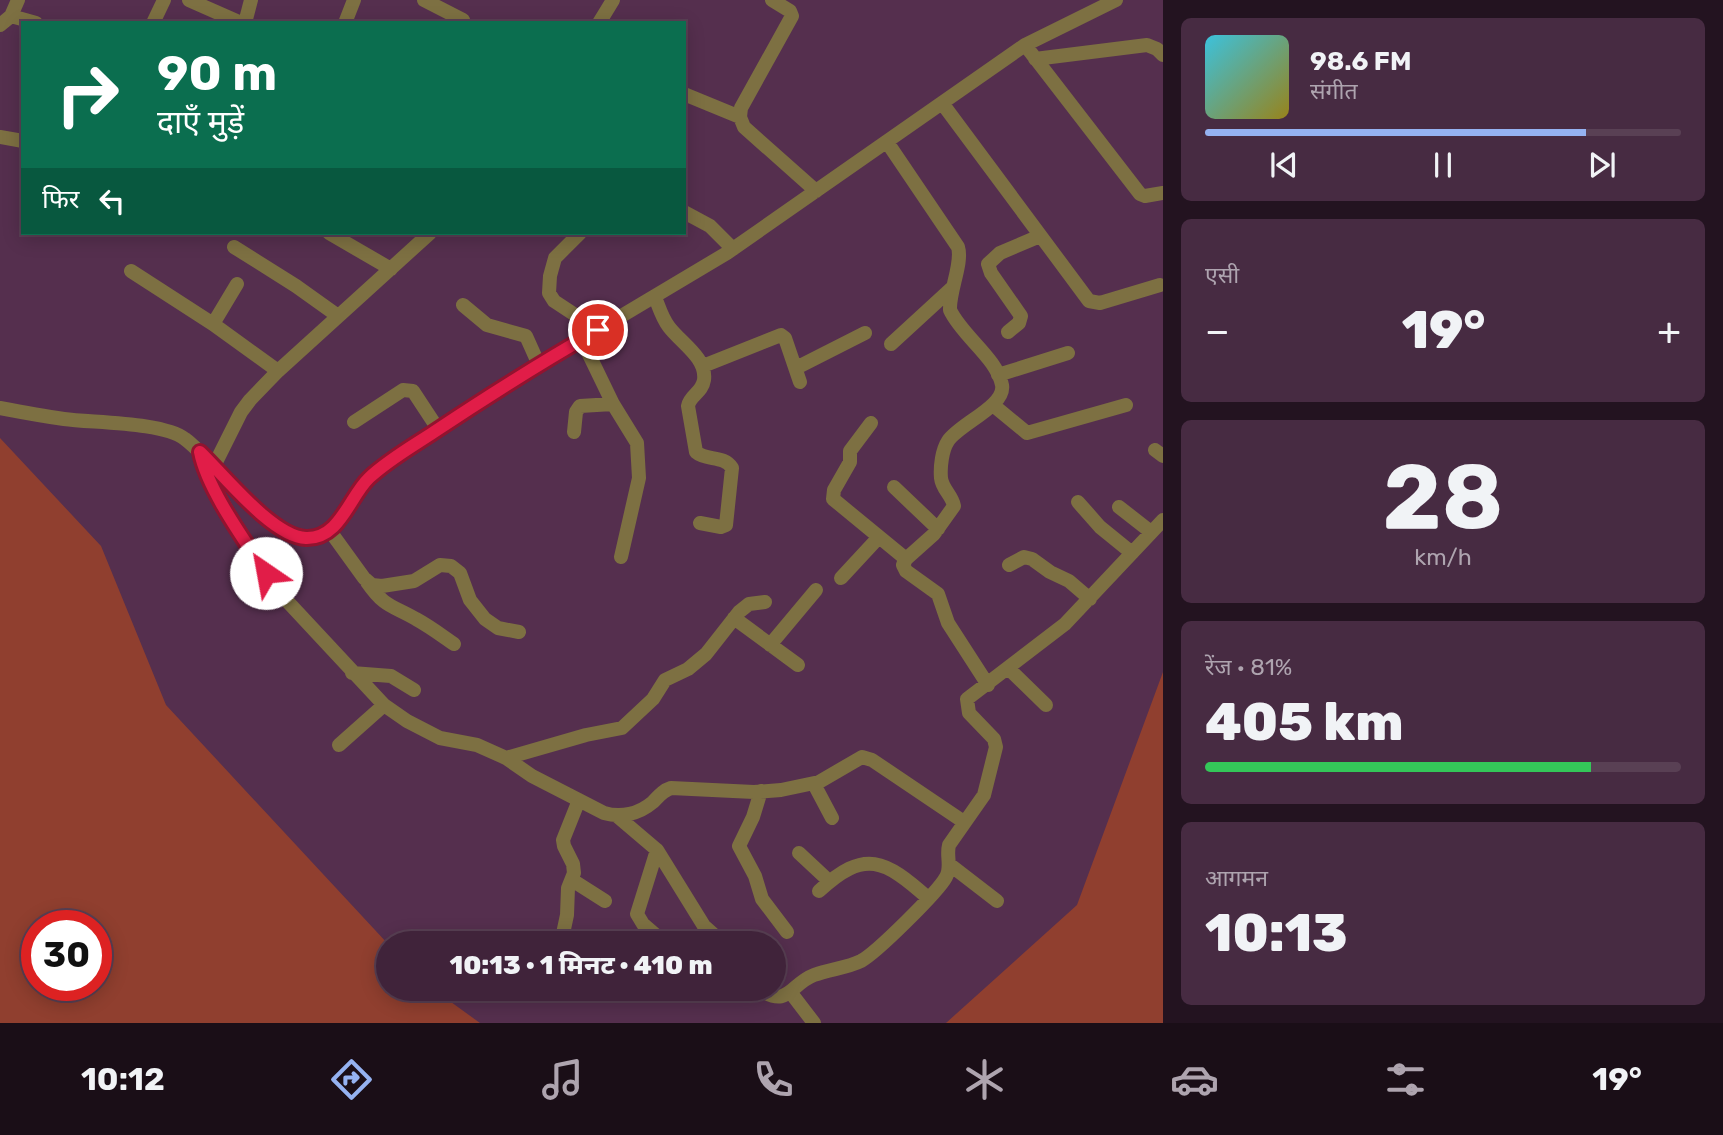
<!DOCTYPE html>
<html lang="hi">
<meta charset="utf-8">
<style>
body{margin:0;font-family:Rubik,"Noto Sans Devanagari",sans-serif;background:#472b42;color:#f1f3f6;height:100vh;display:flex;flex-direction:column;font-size:26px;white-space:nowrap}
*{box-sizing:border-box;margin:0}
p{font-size:23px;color:#aea4af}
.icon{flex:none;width:38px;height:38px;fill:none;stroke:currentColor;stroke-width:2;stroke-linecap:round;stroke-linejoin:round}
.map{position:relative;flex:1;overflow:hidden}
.side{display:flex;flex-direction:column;gap:18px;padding:18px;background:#231320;width:560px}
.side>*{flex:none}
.guide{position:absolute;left:21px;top:21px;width:665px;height:214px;border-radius:0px;box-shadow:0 4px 18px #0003,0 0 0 2px #594054;background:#0b6e4f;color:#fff;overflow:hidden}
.speed{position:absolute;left:21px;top:910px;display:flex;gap:14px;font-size:35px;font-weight:700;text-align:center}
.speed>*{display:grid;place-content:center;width:91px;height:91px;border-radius:50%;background:#40233a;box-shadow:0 4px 18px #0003,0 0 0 2px #594054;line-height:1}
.speed .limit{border:10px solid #d22;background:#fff;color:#111}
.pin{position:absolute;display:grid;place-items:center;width:60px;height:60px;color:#fff;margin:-30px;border:4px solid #fff;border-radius:50%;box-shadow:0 2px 7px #0007}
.me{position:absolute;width:77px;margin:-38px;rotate:327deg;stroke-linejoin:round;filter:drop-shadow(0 0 5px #0008)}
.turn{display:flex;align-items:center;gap:24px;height:147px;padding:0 21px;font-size:32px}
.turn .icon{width:91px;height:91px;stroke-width:2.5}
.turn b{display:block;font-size:49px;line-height:60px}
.then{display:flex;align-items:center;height:66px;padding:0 21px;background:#0003;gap:14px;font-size:26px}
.big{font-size:52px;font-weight:800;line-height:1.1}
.side .tile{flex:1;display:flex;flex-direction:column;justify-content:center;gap:10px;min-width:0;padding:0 24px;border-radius:10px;background:#472b42}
.side .dial{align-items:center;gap:0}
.dial b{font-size:91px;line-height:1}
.song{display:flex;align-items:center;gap:21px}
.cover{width:84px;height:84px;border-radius:10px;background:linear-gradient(135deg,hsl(190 70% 55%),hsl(50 70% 35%))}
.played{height:7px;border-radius:4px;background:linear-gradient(90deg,#95b2f1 80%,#594054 80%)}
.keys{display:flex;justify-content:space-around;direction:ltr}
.heat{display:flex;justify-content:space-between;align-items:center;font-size:38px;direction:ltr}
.charge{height:10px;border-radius:5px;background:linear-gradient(90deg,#34c759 81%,#594054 0)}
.trip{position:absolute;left:376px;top:931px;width:410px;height:70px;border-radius:35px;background:#40233a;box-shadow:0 4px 18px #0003,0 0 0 2px #594054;font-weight:800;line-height:70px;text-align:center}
.tabs{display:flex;height:112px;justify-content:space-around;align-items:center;background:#1a0e17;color:#aea4af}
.tabs .icon{width:49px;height:49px}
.tabs .on{color:#95b2f1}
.tabs b{font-size:32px;color:#f1f3f6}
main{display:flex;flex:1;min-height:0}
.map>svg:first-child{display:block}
.green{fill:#903f2f;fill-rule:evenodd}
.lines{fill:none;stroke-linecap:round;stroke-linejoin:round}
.minor{stroke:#7d7042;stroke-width:14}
.route-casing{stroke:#92132f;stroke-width:18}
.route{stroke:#e11d48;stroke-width:12}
</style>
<main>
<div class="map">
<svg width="1163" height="1023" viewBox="0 0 1163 1023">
<rect width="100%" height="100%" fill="#552f4e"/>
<path class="green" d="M 0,438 L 101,546 L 166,705 L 388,944 L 388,989 L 433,989 L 480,1023 L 0,1023 ZM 37,926 L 96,926 L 96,985 L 37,985 Z
M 1163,672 L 1163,1023 L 946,1023 L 1077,905 Z"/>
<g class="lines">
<path class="minor" d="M 189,0 L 241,23
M 424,0 L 463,20
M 772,0 L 790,11 L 792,16 L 741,108 L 740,117 L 744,127 L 816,191
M 11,16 L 36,23
M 153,23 L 164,0
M 245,23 L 251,0
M 345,23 L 354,0
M 599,23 L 613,0
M 0,25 L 11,16 L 18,0
M 1025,45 L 1140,194 L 1145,196 L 1163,193
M 1035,59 L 1147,45 L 1157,49 L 1163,55
M 684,94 L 740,117
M 942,103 L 1089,301 L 1100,303 L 1160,285
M 0,137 L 23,141
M 887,142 L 958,247 C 963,263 949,291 950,310 C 962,336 997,358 1002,385 C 1006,406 959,424 948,441 C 942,450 940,467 941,478 C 942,489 952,495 954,506 L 934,534 L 906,559 L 903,565 L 906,571 L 938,594 L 948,623 L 988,685
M 684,212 L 710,226 L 733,249
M 329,233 L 391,269
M 580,233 L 555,258 L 550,276 L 549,293 L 554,301 L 598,330
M 234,247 L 296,286 L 338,316
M 131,271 L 213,324 L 278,371
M 655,297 C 659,307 662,318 669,327 C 681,343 707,358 704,380 C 702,393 690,395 688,406 L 696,452 C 706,461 724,455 732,468 L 726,525 L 721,527 L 700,523
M 463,305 L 487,325 L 526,336 L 539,365
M 213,324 L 237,284
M 1008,332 L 1019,323 L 1021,316 L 991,273 L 988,264 L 1000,253 L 1040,236
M 582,340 L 613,404 L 637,443 L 639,478 L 621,557
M 891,344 L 952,288
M 703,366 L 781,335 L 785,338 L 800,382
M 796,368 L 865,333
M 998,375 L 1068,353
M 993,405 L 1027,433 L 1126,405
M 0,408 C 21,412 43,416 64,419 C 94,423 163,422 185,439 C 222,466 278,561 330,531 L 369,478 L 396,457 L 494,392 L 727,253 L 1025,45 L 1116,0
M 354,422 L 403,390 L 413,391 L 438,429
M 871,423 L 850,451 L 850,462 L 834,490 L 833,499 L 906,559
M 574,432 L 576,412 L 580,406 L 613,404
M 1155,450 L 1163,456
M 200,455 L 205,471 L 228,512 L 266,573 L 288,602 L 384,705 L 407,721 L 440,738 L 477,745 L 506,758 L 532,776 L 604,813 C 621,818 639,814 653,802 C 659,796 662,791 671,788 L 754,792 L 781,790 L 819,782 L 862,757 L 872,760 L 964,822
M 214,466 L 241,412 L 250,400 L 278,371 L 430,233
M 894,487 L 938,529
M 1078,502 L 1100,527 L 1132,553
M 1119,507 L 1151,532
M 330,531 L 364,578 L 372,585 L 382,586 L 414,581 L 440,565 L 451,566 L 460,573 L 470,600 L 485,619 L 498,628 L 519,632
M 1009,565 L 1024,557 L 1032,559 L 1050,572 L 1069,581 L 1090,599
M 841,578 L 879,537
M 367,582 C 385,608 392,605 416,619 C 429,626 441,635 454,644
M 734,618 L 798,665
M 770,645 L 816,590
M 1009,669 L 1046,705
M 352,673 L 391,676 L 414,690
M 339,745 L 384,705
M 506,758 L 586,735 L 622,728 L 653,699 L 665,680 L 688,669 L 706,654 L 739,612 L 749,604 L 765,602
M 814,784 L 832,818
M 761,791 L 753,817 L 739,846 L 755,876 L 762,899 L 787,932
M 617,816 L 657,850 L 704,926 L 723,943
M 657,850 L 637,914 L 643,924 L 665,943
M 799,853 L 829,881
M 949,864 L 997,901
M 572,880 L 605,901
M 819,891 C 865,848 885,860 928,898
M 561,943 L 567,915 L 568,888 L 574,873 L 573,864 L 564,846 L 563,840 L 579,800
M 759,989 C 789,1009 790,984 814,975 C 830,969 847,968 861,961 C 876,953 938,892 946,877 C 952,867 946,856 949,845 L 984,795 L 996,747 L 994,739 L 969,713 L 967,699 L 1065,624 L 1163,520
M 791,993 L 814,1023"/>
</g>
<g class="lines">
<g class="route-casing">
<path id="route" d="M 266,573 C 245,541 207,489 200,452 C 224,475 273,537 306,538 C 340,539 349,497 369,478 C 388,460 413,446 434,432 C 488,396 542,362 598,330"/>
</g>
<use href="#route" class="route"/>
</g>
</svg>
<div class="speed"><div class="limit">30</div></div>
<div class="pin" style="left:598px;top:330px;background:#d93025"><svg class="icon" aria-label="arrive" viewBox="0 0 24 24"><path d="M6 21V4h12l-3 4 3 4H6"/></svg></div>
<svg class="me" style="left:266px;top:573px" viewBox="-20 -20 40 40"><circle r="19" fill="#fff"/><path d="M0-13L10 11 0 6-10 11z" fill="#e11d48"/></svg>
<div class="trip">10:13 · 1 मिनट · 410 m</div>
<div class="guide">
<div class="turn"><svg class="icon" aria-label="right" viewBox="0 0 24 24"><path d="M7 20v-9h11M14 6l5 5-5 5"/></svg><div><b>90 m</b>दाएँ मुड़ें</div></div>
<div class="then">फिर<svg class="icon" aria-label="left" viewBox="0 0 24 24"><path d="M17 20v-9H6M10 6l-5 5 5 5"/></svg></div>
</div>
</div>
<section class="side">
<div class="tile">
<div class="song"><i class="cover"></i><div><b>98.6 FM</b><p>संगीत</p></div></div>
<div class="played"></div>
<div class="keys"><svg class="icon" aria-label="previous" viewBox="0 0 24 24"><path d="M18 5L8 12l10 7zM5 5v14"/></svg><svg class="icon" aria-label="pause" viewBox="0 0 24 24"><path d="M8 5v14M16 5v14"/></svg><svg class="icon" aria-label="next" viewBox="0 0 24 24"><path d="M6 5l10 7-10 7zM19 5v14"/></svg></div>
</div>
<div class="tile"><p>एसी</p>
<div class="heat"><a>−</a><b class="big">19°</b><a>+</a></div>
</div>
<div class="tile dial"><b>28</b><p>km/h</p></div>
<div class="tile"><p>रेंज · 81%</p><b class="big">405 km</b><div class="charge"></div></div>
<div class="tile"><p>आगमन</p><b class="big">10:13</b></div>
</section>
</main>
<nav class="tabs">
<b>10:12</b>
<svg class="icon on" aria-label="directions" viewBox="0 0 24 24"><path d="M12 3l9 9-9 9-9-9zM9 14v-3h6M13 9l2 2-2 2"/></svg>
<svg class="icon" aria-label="music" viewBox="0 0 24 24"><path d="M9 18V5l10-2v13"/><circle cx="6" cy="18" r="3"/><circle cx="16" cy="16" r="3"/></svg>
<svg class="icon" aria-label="phone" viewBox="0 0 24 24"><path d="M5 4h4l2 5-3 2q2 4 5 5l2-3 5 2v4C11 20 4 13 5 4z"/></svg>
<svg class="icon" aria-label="climate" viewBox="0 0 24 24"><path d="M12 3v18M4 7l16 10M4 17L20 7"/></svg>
<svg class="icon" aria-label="car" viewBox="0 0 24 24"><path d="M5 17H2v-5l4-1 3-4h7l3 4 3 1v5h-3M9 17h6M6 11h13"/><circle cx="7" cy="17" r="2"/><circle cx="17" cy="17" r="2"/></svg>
<svg class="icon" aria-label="filters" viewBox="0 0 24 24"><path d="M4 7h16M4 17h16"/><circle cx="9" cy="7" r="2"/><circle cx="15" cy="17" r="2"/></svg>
<b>19°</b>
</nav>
